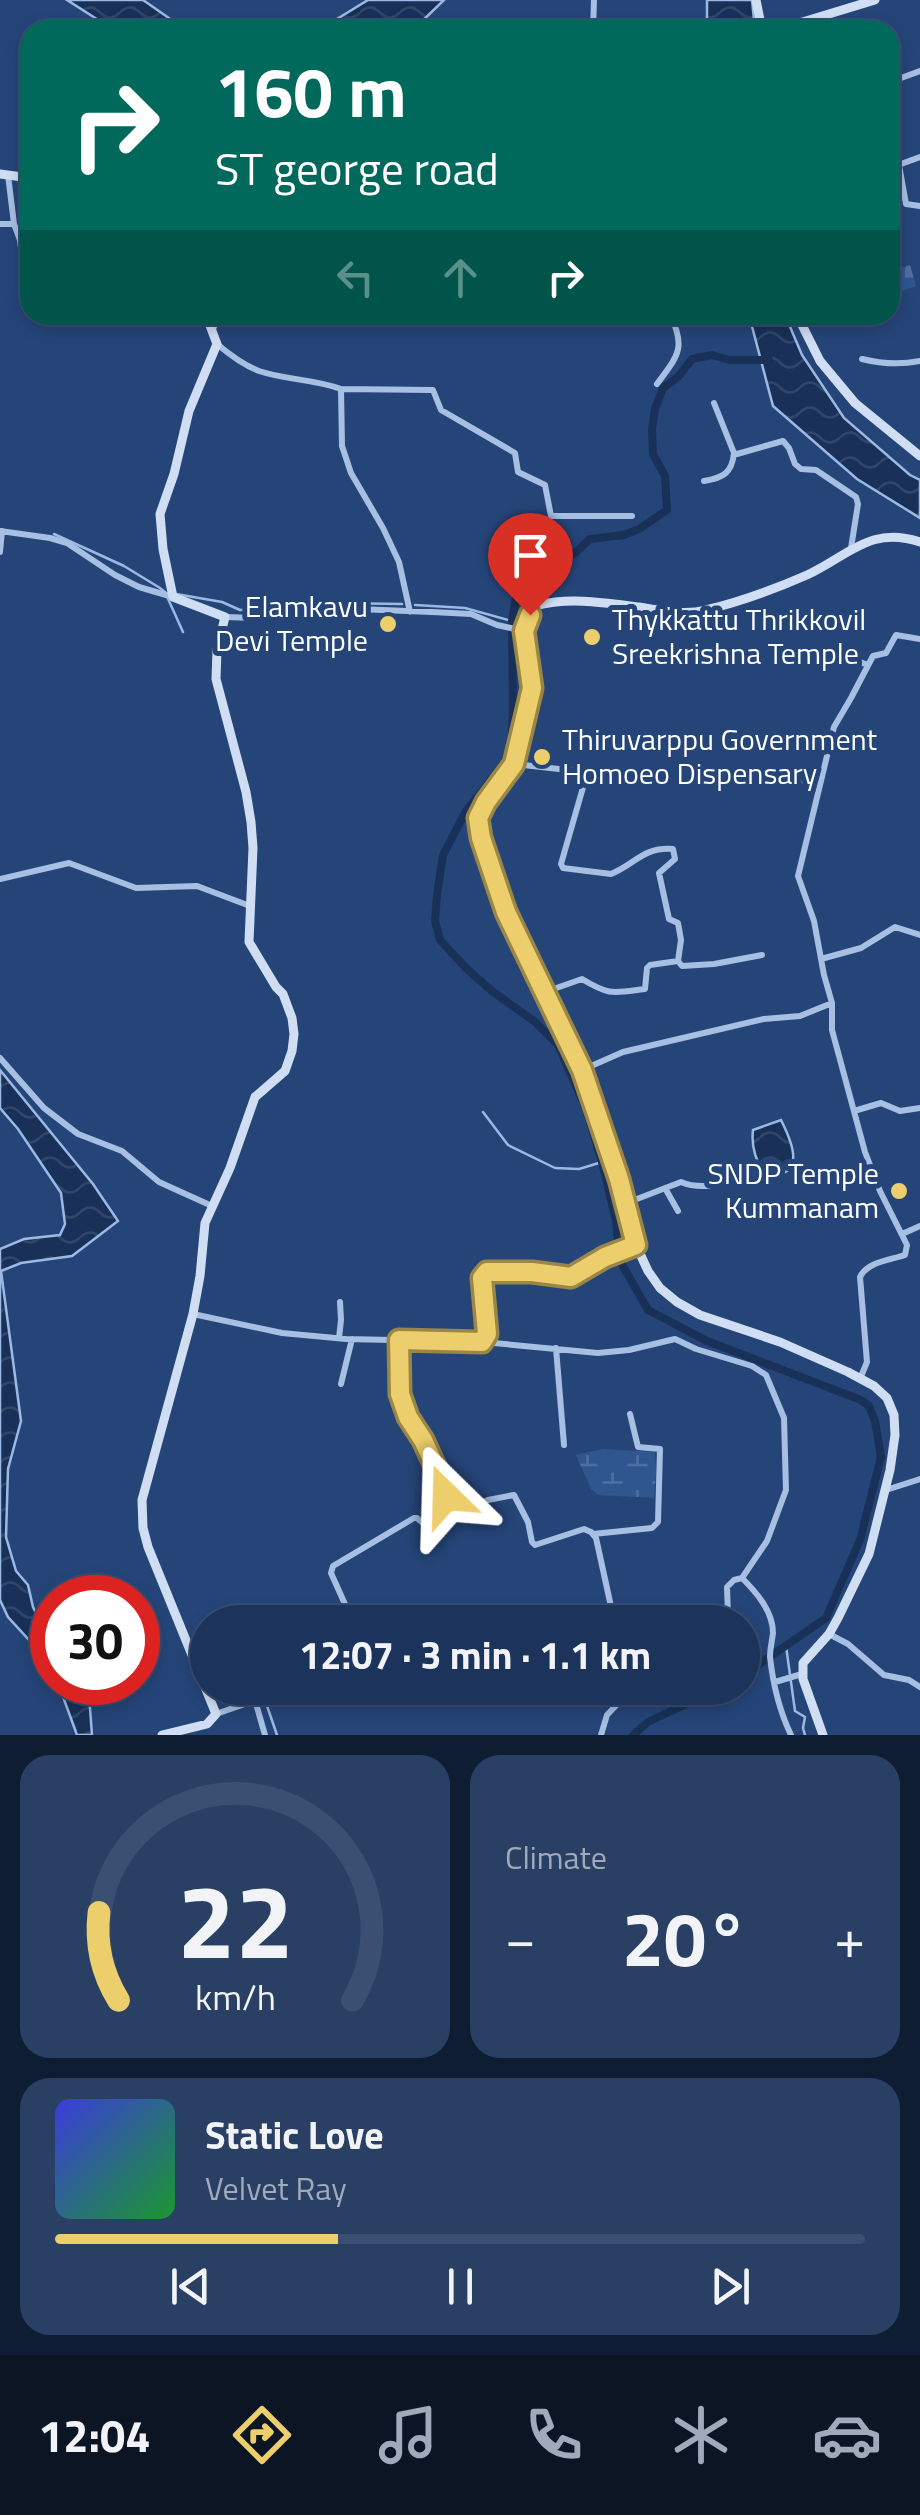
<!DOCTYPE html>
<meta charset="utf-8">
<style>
body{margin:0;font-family:"Titillium Web",sans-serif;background:#293f64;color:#f1f3f6;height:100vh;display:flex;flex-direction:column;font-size:38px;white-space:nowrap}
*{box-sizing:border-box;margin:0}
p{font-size:32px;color:#a0aabb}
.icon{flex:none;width:55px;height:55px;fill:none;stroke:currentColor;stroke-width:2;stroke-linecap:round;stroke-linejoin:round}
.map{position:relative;height:1735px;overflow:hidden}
.panel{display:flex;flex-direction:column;gap:20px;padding:20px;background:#0f1d32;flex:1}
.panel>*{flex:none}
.guide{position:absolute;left:20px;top:20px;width:880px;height:305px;border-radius:30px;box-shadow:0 5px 15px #0003,0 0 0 2px #3a4f71;background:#00695c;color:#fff;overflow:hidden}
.speed{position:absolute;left:30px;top:1575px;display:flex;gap:20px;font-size:50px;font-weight:700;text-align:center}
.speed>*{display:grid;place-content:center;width:130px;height:130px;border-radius:50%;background:#1c345b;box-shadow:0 5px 15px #0003,0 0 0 2px #3a4f71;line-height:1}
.speed .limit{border:15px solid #d22;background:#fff;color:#111}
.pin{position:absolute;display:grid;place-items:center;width:85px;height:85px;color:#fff;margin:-102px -42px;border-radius:50% 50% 50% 0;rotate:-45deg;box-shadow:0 0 10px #0007}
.pin .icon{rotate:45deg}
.me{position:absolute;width:110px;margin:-55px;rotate:338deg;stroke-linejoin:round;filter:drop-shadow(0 0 8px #0008)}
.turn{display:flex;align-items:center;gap:35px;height:210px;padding:0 30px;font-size:45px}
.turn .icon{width:130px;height:130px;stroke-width:2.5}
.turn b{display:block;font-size:70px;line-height:85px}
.lanes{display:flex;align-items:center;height:95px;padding:0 30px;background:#0003;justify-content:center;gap:50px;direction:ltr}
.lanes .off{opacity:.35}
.big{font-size:75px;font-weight:700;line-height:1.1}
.panel .tile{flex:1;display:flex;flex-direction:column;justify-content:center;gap:15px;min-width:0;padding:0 35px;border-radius:30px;background:#293f64}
.panel .dial{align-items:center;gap:0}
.dial svg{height:260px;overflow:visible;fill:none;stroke:#3a4f71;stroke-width:7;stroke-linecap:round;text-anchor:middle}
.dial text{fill:#f1f3f6;stroke:none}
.song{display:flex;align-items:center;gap:30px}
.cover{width:120px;height:120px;border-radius:15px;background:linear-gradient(135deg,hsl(240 70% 55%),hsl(130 70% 35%))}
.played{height:10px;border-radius:5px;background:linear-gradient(90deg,#edce6c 35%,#3a4f71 35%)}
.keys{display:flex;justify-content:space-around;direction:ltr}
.heat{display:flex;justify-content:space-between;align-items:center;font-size:55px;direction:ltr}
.panel .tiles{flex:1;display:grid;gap:20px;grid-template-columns:1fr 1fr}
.tile:last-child{grid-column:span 2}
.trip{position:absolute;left:190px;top:1605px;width:570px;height:100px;border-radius:50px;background:#1c345b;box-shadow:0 5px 15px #0003,0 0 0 2px #3a4f71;font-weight:700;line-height:100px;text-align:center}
.dock{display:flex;height:160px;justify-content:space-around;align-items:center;background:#0b1524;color:#a0aabb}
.dock .icon{width:70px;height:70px}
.dock .current{color:#edce6c}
.dock b{font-size:45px;color:#f1f3f6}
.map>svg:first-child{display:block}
.wetland{fill:url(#wetland-marsh)}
.cemetery{fill:url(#cemetery-stones)}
.water{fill:url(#water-waves);stroke:#9cb9e4;stroke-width:2.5}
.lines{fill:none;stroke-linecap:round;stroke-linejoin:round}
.stream{stroke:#9cb9e4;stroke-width:2.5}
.canal{stroke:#193159;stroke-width:8}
.street{stroke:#a7bfe3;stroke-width:6}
.secondary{stroke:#d0def4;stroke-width:9}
.route-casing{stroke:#9a8646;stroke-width:25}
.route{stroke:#edce6c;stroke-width:18}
.poi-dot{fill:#edce6c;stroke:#254579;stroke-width:4}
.labels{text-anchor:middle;stroke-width:10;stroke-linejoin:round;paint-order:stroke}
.poi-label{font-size:30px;fill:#fff;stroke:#254579;text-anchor:end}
</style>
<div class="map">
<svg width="920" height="1735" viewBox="0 0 920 1735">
<defs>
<pattern id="wetland-marsh" width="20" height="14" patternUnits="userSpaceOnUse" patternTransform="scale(2.5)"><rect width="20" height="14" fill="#305690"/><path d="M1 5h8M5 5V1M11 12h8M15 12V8" fill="none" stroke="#4f6fa1"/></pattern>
<pattern id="cemetery-stones" width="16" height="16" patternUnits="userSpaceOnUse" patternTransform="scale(2.5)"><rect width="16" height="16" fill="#305690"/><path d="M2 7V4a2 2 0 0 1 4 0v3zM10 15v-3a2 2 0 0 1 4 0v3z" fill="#4f6fa1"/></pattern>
<pattern id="water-waves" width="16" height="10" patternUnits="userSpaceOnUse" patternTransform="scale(2.5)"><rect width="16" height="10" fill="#193159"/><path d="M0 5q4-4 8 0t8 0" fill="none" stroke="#30466a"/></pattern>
</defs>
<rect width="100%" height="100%" fill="#254579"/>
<path class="wetland" d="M 603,1449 L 655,1452 L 656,1473 L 654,1498 L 598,1495 L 591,1489 L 576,1455 Z"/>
<path class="cemetery" d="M 910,265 L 916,286 L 890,295 L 890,271 Z"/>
<path class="water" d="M 67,0 L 143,0 L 186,30 L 114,30 Z
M 368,0 L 444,0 L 413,30 L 304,30 L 332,22 Z
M 707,0 L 752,0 L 755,30 L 707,30 Z
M 749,315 L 785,315 L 802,355 L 844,418 L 910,475 L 920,480 L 920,518 L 857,479 L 773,406 Z
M 0,1070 L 93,1184 L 118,1221 L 72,1256 L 21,1263 L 1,1271 L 21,1421 L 8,1469 L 6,1537 L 16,1571 L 28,1585 L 33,1607 L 41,1623 L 52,1632 L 52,1665 L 8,1617 L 0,1600 L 0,1249 L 24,1239 L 60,1235 L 65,1224 L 61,1193 L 18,1129 L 0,1108 Z
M 781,1120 C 793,1144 806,1175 768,1176 C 756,1165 751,1146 753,1130 Z
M 58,1683 L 85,1683 L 89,1695 L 92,1735 L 77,1735 Z"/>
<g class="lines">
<path class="stream" d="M 54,534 L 124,566 L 160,588 L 165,592 L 183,632
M 176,594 L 222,602 L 240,610 L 286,608 L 332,603 L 402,604
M 415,605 L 465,608 L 512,621
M 483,1112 L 508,1145 L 555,1168 L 579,1169 L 602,1162
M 786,1646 L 795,1711 L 805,1717 L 803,1728 L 805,1735
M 261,1688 L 262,1692
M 266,1703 L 277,1735"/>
<path class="canal" d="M 742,1676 L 826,1618 L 860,1540 L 881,1457 L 875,1421 L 869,1406 L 861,1400 L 707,1341 L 648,1310 L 620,1261 L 616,1221 L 602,1162 L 586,1109 L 558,1045 L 534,1021 L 493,992 L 466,968 L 440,940 L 435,921 L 437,895 L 443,855 L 466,811 L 503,765 L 511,752 L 513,711 L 512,621 L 517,592 L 524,580 L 575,553 L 590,539 L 624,535 L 639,529 L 667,510 L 665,476 L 653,454 L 652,429 L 655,409 L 663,388 L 678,377 L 692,359 L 712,355 L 729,360 L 769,360
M 633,1735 L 648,1722 L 720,1688"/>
<path class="street" d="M 593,30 L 594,0
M 890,82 L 920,71
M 899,165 L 906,204 L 920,206
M 890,168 L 920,157
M 8,175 L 14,224
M 0,224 L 14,224 L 20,240 L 22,256
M 554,319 L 554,315
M 213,329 L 220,315
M 217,344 C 230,355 243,365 259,371 C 285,380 314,379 341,389 L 342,446 L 351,473 L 383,528 L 399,562 L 410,612
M 862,359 C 882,364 900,365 920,361
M 657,384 C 677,357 687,348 670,315
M 341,389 L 433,390 L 441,410 L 515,453 L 518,472 L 545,485 L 551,516 L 632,516
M 714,403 L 734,453 L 737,454 L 783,441 L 789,448 L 795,464 L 801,469 L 816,470 L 856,497 L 858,504 L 851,548
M 704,481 C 723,478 732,473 734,453
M 0,531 L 50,538 L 67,543 L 115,575 L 139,587 L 173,597
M 0,552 L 2,531
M 225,617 L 260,618 L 333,608 L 432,612 L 471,614 L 497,625 L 524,631
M 836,653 L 868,665
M 515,764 L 585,772 L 586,777 L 561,864 L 563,868 L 611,874 C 636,864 642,847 673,849 L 675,859 L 659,873 L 669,919 L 678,923 L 681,940 L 678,961 L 682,966 L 714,964 L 762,955
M 756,769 L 818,784
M 0,879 L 69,863 L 136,888 L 197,886 L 250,906
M 821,959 L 861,948 L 895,927 L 920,935
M 545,992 L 582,979 C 610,996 613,993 645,989 L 647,968 L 650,965 L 678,961
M 0,1058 L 44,1108 L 78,1134 L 122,1151 L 159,1182 L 212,1206
M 582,1070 L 623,1052 L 764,1019 L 800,1016 L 832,1003
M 854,1111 L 881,1103 L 900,1111 L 920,1108
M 665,1188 L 678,1211
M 624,1204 L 681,1182 C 712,1195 742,1172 769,1180
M 902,1234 L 920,1226
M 193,1314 L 282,1333 L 346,1339 L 482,1342 L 487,1335 L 482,1278 L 487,1272 L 532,1272 L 571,1277 L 605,1257 L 636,1245
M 339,1338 L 341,1320 L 340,1302
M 399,1340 L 400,1394 L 408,1417 L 423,1440 L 440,1477 L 452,1516
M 483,1342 L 598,1353 L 629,1350 L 675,1339 L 696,1349 L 752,1366 L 766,1375 L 784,1418 L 786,1490 L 767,1541 L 742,1578
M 556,1348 L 564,1445
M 860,1379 L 867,1362 L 860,1277 C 867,1262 890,1260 905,1255 L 907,1245 L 880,1191 L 865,1152 L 832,1030 L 832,1003 L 824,975 L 814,921 L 798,876 L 834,727 L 851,698 L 873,656 L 886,653 L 896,635 L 920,639
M 341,1384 L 352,1339
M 886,1490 L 920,1479
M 593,1534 L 652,1528 L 658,1522 L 660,1449 L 638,1447 L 630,1414
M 353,1622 L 331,1573 L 333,1566 L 414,1518 L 417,1518 L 425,1525 L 430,1525 L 488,1500 L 514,1495 L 528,1522 L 532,1542 L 535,1545 L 584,1529 L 591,1532 L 596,1538 L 612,1611 L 617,1622
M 718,1622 L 728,1615 L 727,1587 L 734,1580 L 742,1578 C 756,1592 773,1611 773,1633 C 772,1641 770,1649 770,1657 C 773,1684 779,1710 791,1735
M 829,1634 L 848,1644 L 884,1675 L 909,1680 L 920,1687
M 775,1682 L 802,1674
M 255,1700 L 265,1735
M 216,1714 L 290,1688
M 601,1735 L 607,1715 L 626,1695 L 629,1688"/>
<path class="secondary" d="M 756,0 L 762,30
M 782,30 L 796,24 L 875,0
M 0,174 L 30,178
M 797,315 L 820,361 L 855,403 L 920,456
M 162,1735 L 207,1724 L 216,1714 L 148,1547 L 143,1528 L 142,1500 L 193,1314 L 200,1276 L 205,1223 L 230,1168 L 255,1097 L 285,1071 L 292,1051 L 294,1034 L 292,1018 L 283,994 L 276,987 L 249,942 L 253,848 L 251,822 L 246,792 L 216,679 L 217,650 L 225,617 L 173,597 L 163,549 L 160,514 L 174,474 L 189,411 L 217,344 L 206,315
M 823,1735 L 803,1679 L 803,1663 L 829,1634 L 838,1618 L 869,1554 L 890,1470 L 895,1435 L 894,1415 L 887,1398 L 874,1386 L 848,1372 L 780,1342 L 700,1315 L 677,1302 L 660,1288 L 648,1271 L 636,1245 L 619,1179 L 582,1070 L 506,912 L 481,838 L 479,818 L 486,802 L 515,764 L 531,688 L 524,631 L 530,615 L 539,605 C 570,597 606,603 638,607 C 661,610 683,616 706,610 C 740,602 775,589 807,575 C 848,556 871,525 920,542"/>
</g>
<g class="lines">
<g class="route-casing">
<path id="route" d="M 446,1496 L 440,1477 L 423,1440 L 408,1417 L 400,1394 L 399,1340 L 482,1342 L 487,1334 L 482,1278 L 487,1272 L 532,1272 L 571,1277 L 605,1257 L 636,1245 L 619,1179 L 582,1070 L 506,912 L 481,838 L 478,818 L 486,802 L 514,764 L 532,688 L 524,631 L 530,615"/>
</g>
<use href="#route" class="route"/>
</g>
<g class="poi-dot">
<circle cx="388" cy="624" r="10"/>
<circle cx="592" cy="637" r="10"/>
<circle cx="542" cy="757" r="10"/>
<circle cx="899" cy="1191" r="10"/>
</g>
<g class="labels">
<g class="poi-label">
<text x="368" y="617">Elamkavu<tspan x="368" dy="34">Devi Temple</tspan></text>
<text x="612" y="630" text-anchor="start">Thykkattu Thrikkovil<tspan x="612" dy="34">Sreekrishna Temple</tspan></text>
<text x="562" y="750" text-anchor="start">Thiruvarppu Government<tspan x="562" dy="34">Homoeo Dispensary</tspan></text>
<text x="879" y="1184">SNDP Temple<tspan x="879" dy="34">Kummanam</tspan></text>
</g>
</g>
</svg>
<div class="speed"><div class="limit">30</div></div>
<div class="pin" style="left:530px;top:615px;background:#d93025"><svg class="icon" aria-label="arrive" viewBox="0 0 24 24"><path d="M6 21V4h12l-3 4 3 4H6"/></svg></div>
<svg class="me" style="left:446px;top:1496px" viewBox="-20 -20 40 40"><path d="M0-17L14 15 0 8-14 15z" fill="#edce6c" stroke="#fff" stroke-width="4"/></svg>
<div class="trip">12:07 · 3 min · 1.1 km</div>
<div class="guide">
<div class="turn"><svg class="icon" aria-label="right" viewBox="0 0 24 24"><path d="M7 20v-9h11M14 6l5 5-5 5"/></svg><div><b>160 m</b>ST george road</div></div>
<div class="lanes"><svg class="icon off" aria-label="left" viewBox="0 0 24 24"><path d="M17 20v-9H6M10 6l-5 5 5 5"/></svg><svg class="icon off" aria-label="ahead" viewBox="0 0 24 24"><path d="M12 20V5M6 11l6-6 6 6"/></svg><svg class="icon" aria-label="right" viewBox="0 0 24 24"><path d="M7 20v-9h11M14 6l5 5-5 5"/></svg></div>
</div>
</div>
<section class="panel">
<div class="tiles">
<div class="tile dial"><svg viewBox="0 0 100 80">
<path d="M14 69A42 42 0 1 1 86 69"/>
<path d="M14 69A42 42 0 0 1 8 42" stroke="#edce6c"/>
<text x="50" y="56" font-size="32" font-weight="700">22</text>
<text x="50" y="72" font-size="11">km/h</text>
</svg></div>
<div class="tile"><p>Climate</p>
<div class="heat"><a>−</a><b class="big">20°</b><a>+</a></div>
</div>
<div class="tile">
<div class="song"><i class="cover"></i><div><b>Static Love</b><p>Velvet Ray</p></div></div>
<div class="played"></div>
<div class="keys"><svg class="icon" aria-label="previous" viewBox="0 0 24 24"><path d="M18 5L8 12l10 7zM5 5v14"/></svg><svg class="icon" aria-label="pause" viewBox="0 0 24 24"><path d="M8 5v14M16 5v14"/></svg><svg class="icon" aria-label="next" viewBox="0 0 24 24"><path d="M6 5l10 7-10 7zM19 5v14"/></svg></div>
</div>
</div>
</section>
<nav class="dock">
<b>12:04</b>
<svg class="icon current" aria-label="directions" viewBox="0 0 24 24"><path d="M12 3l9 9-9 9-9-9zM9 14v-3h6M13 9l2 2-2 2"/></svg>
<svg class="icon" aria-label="music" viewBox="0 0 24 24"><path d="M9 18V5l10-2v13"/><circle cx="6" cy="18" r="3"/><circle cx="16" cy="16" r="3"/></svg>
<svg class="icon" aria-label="phone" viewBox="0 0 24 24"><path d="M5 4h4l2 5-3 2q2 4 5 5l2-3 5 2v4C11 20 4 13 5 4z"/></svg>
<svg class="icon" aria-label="climate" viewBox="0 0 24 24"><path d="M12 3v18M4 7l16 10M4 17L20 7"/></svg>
<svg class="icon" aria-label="car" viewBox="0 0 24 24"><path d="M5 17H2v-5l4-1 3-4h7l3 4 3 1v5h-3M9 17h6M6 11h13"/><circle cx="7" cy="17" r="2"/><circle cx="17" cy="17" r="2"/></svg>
</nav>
